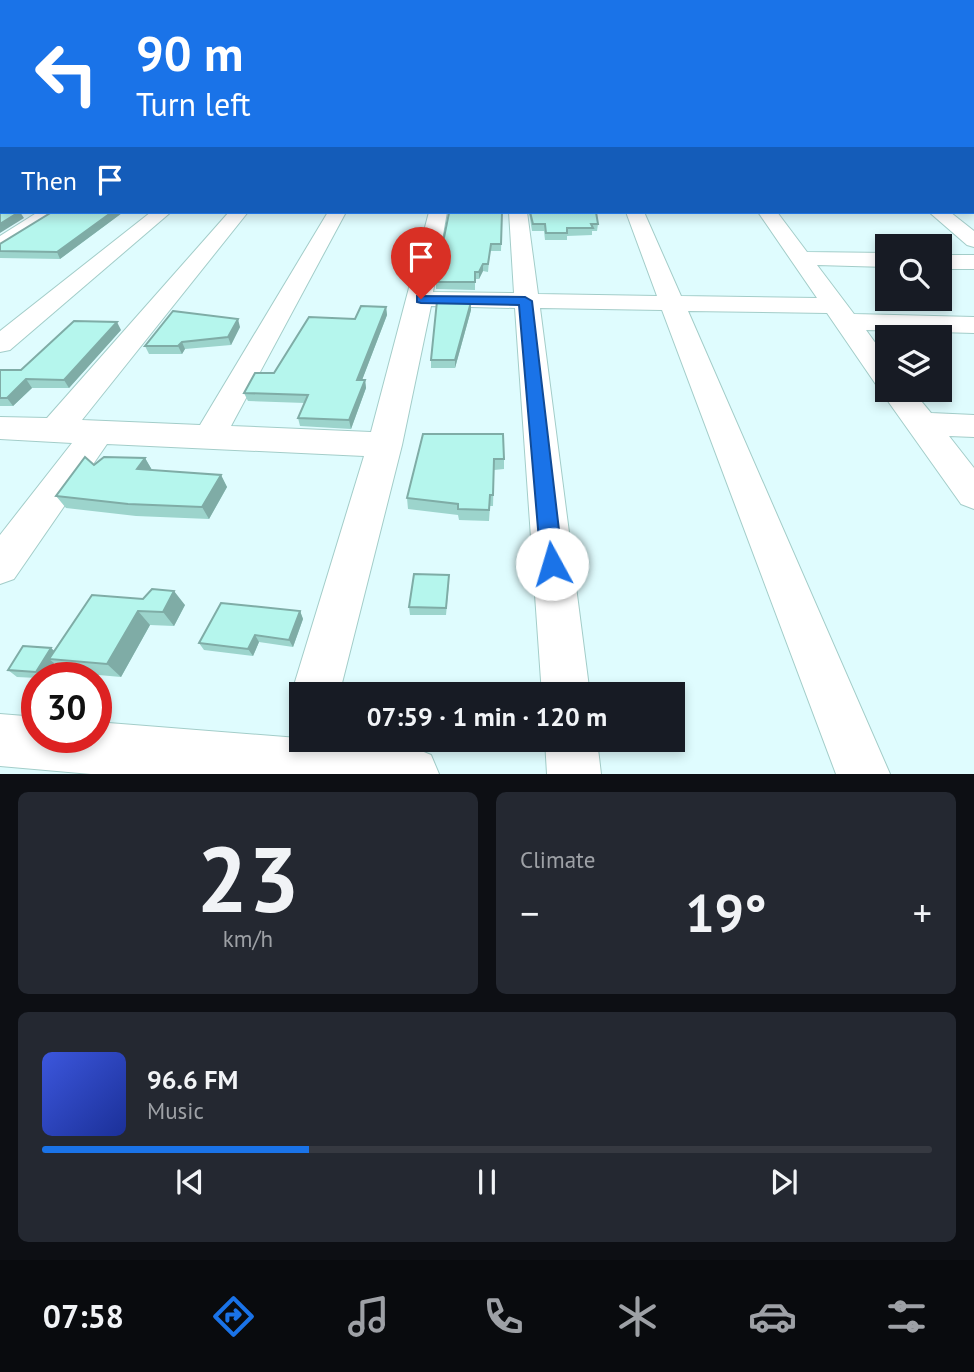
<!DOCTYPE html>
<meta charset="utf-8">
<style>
body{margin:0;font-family:"PT Sans",sans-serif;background:#242831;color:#f1f3f6;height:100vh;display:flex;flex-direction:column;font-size:26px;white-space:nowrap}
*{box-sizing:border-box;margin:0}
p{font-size:23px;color:#9ea1a6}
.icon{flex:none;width:38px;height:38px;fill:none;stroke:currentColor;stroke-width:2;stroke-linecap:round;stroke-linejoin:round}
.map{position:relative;height:774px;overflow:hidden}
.drawer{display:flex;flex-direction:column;gap:18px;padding:18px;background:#0d0f14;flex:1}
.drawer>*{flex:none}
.top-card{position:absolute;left:0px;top:0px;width:975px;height:214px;box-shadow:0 4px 10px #0003;background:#1a73e8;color:#fff;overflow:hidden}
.tools{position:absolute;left:875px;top:234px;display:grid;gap:14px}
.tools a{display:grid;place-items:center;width:77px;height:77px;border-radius:0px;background:#171b24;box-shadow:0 4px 10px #0003;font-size:35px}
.speed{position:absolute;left:21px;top:662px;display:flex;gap:14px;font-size:35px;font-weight:700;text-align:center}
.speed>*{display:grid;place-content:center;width:91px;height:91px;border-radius:50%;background:#171b24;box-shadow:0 4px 10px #0003;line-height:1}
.speed .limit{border:10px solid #d22;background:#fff;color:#111}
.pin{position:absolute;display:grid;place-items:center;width:60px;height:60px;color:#fff;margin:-72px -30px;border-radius:50% 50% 50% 0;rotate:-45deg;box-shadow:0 0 7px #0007}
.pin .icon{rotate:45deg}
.me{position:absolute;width:77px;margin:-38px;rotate:354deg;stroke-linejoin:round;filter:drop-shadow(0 0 5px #0008)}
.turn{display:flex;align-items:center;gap:24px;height:147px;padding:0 21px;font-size:32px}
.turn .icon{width:91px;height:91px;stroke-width:2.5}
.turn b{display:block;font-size:49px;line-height:60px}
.then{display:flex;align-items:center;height:66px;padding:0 21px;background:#0003;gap:14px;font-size:26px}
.big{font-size:52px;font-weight:700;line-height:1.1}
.drawer .tile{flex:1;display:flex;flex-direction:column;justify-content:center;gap:10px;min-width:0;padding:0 24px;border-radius:10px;background:#242831}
.drawer .dial{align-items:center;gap:0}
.dial b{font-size:91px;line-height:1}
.song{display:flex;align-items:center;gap:21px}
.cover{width:84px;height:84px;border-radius:10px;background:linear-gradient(135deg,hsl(230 70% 55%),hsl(230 70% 35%))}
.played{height:7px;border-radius:4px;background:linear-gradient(90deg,#1a73e8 30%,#363941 30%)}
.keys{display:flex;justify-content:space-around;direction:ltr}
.heat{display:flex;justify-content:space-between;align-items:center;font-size:38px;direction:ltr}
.drawer .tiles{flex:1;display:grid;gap:18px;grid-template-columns:1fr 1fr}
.tile:last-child{grid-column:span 2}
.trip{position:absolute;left:289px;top:682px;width:396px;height:70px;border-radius:0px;background:#171b24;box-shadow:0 4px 10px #0003;font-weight:700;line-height:70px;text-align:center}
.dock{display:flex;height:112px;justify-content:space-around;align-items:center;background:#090b0e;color:#9ea1a6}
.dock .icon{width:49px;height:49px}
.dock .on{color:#1a73e8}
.dock b{font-size:32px;color:#f1f3f6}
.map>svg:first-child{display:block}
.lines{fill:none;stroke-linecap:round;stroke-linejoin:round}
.minor-casing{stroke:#a3cdc9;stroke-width:2}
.minor{fill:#fff;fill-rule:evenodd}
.wall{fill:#9cd4cc}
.shaded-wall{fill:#7faca6}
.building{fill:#b5f6ed;stroke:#7faca6;stroke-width:2}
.route{fill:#1a73e8;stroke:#114b97;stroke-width:2}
</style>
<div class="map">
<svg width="974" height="774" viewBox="0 0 974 774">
<rect width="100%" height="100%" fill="#dffcfe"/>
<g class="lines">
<g class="minor-casing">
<path id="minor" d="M 973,137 L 974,137 L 974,145 L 973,145 Z
M 973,159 L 974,159 L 974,169 L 973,169 Z
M 0,166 L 2,166 L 2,176 L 0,176 Z
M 38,212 L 60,212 L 7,249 L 0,251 L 0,236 Z
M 151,212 L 171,212 L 10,350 L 0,352 L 0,331 Z
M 229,212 L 248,212 L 82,420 L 200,425 L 328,212 L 346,212 L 231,426 L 371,432 L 429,212 L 447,212 L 433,292 L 514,293 L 509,212 L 527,212 L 538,294 L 657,296 L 626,212 L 644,212 L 681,296 L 817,298 L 758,212 L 777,212 L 807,252 L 887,253 L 887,267 L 817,265 L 854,314 L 974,317 L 974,333 L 866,330 L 887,359 L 887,390 L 912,390 L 931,413 L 974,415 L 974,437 L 949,436 L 974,468 L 974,509 L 961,504 L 885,397 L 883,387 L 877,386 L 827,313 L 688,311 L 890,774 L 836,774 L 662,310 L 540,308 L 590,695 L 542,695 L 515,308 L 431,306 L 402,445 L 339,695 L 301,695 L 301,714 L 291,695 L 364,456 L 107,444 L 14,579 L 0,584 L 0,535 L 72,443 L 0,439 L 0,417 L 47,418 Z
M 929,212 L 950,212 L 974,231 L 974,247 L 967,245 Z
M 940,255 L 974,255 L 974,269 L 940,269 Z
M 0,714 L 37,717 L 37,737 L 96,737 L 96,722 L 412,747 L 431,755 L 439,774 L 91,774 L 0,766 Z
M 545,740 L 597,740 L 601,774 L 547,774 Z"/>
</g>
<use href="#minor" class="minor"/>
</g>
<path class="wall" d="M 502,212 L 501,251 L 490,251 L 488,272 L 483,271 L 479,279 L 475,279 L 475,290 L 436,289 L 436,282 L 442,259 L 441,252 L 454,213 Z
M 529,212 L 596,212 L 598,224 L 597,231 L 592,231 L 592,235 L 567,236 L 567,240 L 545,240 L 544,231 L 532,231 Z
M 122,213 L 60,259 L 0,258 L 0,244 Z
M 471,302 L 471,310 L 455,368 L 431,368 L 431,360 Z
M 386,307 L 387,315 L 362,380 L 365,380 L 366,388 L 351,429 L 300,426 L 298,418 L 305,403 L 248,401 L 244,393 L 355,319 Z
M 240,327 L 231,345 L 185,349 L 182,354 L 149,354 L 145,346 Z
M 121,330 L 69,388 L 32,388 L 13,406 L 0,406 L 0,370 L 21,370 Z
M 423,434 L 504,459 L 504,469 L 494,470 L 493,506 L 490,506 L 489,521 L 459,520 L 458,515 L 408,509 L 407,498 Z
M 145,458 L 152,470 L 221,475 L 227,487 L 209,519 L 136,516 L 66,508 L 56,496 L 94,465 Z
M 449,575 L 449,583 L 446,615 L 410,615 L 409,607 Z
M 92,595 L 185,605 L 174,626 L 150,625 L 121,677 L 65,672 L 54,663 L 46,677 L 37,677 L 37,678 L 17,677 L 8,670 L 54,651 Z
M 300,611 L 303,619 L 293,647 L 259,642 L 253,656 L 204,650 L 199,643 Z"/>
<path class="shaded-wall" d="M 20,212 L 24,218 L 0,233 L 0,224 Z
M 112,212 L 121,212 L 122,213 L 60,259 L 57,252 Z
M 483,264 L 483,271 L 479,279 L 479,272 Z
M 471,302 L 471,310 L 455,368 L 455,360 Z
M 386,307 L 387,315 L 359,388 L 357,380 Z
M 238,319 L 240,327 L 231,345 L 228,337 Z
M 117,322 L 121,330 L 69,388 L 64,380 Z
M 182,342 L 185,349 L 182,354 L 178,346 Z
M 26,379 L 32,388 L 13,406 L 7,398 Z
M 365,380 L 366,388 L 351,429 L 349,420 Z
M 145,458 L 152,470 L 137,469 Z
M 221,475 L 227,487 L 209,519 L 202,507 Z
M 174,591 L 185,605 L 174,626 L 163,612 Z
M 138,611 L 150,625 L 121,677 L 107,664 Z
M 300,611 L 303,619 L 293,647 L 289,640 Z
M 255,635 L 259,642 L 253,656 L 248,649 Z
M 51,648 L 59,655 L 49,659 L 54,663 L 46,677 L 43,677 L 36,672 Z"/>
<path class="building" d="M 2,174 L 2,202 L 0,203 L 0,175 Z
M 0,211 L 2,212 L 19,212 L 0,224 Z
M 52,212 L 112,212 L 57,252 L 0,251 L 0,244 Z
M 455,212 L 502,212 L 501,244 L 491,244 L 488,264 L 483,264 L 479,272 L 475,272 L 475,282 L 436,282 L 444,252 L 441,252 L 449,213 L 454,213 Z
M 530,212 L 596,212 L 598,224 L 591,224 L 593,228 L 567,228 L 567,233 L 546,233 L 545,224 L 533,224 Z
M 437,301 L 471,302 L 455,360 L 431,360 Z
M 361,306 L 386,307 L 357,380 L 365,380 L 349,420 L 298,418 L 308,395 L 244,393 L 255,373 L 274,373 L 309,317 L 355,319 Z
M 173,311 L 238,319 L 228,337 L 182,342 L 178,346 L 145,346 Z
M 74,321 L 117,322 L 64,380 L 26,379 L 7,398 L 0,398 L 0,370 L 21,370 Z
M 423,434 L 503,434 L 504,459 L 494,459 L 493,495 L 490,495 L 489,510 L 458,509 L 458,504 L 407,498 Z
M 85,457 L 94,465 L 104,457 L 145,458 L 137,469 L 221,475 L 202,507 L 128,504 L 56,496 Z
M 414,574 L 449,575 L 446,608 L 409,607 Z
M 152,589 L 174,591 L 163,612 L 138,611 L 107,664 L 49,659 L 92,595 L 143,599 Z
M 221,603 L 300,611 L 289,640 L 255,635 L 248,649 L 199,643 Z
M 23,646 L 51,648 L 36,672 L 8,670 Z"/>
<linearGradient id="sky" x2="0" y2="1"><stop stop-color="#a8b3db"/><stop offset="0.52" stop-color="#f1feff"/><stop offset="1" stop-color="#f1feff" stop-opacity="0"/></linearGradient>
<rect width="974" height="225" fill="url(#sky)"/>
<path class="route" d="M 417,296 L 525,297 L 532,301 L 563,564 L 560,570 L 552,573 L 545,570 L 541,564 L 519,305 L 421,303 L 417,302 Z"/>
</svg>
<div class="tools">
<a><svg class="icon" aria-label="search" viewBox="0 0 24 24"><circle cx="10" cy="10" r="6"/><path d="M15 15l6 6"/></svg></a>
<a><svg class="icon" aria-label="layers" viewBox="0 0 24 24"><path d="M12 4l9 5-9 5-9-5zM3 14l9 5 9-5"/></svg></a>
</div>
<div class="speed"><div class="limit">30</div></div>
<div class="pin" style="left:421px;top:299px;background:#d93025"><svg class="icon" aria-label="arrive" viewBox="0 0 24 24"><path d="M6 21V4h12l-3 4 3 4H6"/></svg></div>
<svg class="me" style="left:552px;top:564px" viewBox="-20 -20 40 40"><circle r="19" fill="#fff"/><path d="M0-13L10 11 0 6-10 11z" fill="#1a73e8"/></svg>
<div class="trip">07:59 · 1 min · 120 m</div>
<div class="top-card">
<div class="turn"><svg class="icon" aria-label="left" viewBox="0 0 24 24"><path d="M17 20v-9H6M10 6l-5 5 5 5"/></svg><div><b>90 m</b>Turn left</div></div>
<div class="then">Then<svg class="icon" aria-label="arrive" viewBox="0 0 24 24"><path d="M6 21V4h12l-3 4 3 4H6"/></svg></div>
</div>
</div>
<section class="drawer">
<div class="tiles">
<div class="tile dial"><b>23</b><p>km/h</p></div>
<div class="tile"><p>Climate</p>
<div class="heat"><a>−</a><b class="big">19°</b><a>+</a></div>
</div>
<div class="tile">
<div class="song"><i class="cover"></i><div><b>96.6 FM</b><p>Music</p></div></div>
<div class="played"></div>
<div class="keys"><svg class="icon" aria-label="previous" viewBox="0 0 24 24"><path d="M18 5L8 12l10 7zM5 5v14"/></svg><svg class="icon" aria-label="pause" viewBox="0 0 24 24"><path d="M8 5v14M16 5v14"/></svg><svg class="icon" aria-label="next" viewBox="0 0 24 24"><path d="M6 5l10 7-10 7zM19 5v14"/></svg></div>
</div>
</div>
</section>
<nav class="dock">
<b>07:58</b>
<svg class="icon on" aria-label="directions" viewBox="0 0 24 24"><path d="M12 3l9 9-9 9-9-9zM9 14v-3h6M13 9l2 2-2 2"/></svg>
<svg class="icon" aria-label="music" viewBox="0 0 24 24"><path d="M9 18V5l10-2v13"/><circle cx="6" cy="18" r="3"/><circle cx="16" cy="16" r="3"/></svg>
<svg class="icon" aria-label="phone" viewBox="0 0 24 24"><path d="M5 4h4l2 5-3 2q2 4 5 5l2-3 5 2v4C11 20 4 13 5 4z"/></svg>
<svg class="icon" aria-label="climate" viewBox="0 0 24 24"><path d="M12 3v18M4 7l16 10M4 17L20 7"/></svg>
<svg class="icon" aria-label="car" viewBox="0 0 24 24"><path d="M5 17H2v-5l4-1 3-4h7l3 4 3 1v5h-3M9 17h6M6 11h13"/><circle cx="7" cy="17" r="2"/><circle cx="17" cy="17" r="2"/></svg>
<svg class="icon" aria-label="filters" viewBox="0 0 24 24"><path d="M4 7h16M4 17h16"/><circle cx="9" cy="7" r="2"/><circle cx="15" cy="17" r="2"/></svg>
</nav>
